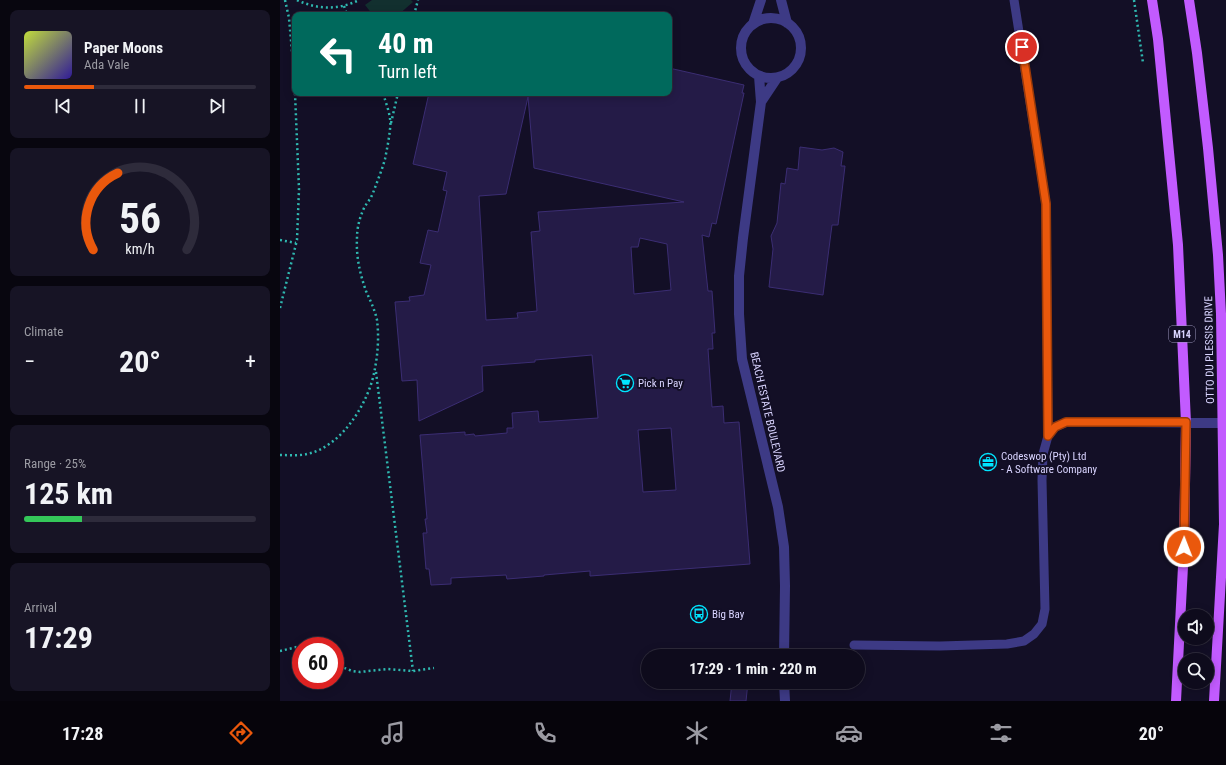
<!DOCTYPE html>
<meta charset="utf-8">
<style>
body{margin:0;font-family:"Roboto Condensed",sans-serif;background:#171425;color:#f1f3f6;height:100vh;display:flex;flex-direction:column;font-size:15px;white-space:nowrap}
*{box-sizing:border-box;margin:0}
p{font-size:13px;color:#9b9ba3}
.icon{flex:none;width:22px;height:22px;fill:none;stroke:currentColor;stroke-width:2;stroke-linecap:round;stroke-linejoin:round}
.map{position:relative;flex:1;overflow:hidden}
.side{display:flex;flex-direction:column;gap:10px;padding:10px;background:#08060f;width:280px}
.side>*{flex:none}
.guide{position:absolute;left:12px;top:12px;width:380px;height:84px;border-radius:8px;box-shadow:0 2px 10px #0003,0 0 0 1px #2e2b3b;background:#00695c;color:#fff;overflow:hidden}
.buttons{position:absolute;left:898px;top:609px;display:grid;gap:8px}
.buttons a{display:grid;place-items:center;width:36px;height:36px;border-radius:50%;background:#0e0b1c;box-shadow:0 2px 10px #0003,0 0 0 1px #2e2b3b;font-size:20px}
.speed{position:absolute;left:12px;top:637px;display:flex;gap:8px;font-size:20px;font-weight:700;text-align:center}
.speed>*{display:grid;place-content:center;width:52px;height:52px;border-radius:50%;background:#0e0b1c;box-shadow:0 2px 10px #0003,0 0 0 1px #2e2b3b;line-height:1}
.speed .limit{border:6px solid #d22;background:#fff;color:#111}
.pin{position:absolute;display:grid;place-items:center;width:34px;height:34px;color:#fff;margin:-17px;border:2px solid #fff;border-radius:50%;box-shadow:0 1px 4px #0007}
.me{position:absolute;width:44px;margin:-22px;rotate:1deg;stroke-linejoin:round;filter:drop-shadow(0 0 3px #0008)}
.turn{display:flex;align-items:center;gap:14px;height:84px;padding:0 20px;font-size:18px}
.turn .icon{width:52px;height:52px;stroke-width:2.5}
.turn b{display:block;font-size:28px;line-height:34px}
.big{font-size:30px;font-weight:700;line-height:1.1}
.side .card{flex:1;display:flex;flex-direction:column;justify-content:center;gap:6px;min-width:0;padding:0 14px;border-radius:8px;background:#171425}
.side .dial{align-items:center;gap:0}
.dial svg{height:104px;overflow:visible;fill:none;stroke:#2e2b3b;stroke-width:7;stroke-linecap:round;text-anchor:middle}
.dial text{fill:#f1f3f6;stroke:none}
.song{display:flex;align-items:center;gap:12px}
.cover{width:48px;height:48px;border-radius:6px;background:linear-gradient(135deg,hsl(70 70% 55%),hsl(250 70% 35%))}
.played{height:4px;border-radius:2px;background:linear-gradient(90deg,#ea580c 30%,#2e2b3b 30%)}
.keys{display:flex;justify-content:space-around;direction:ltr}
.heat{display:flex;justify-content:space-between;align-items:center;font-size:22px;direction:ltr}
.charge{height:6px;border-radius:3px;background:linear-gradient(90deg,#34c759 25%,#2e2b3b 0)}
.trip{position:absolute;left:361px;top:649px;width:224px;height:40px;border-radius:20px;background:#0e0b1c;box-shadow:0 2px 10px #0003,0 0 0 1px #2e2b3b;font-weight:700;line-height:40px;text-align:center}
.tab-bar{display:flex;height:64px;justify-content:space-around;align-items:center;background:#06040b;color:#9b9ba3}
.tab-bar .icon{width:28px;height:28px}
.tab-bar .selected{color:#ea580c}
.tab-bar b{font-size:18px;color:#f1f3f6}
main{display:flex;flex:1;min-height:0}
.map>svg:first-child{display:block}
.green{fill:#12302f}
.building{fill:#241b47;stroke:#3b2d73;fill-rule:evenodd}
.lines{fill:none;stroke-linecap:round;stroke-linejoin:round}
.path{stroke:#2fb8b0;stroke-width:2.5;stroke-dasharray:2 3;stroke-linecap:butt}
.service{stroke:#3d3a85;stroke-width:9}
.minor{stroke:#3d3a85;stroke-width:10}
.primary{stroke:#c25bff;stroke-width:10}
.route-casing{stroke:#983908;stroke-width:10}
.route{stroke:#ea580c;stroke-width:7}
.labels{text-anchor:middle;stroke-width:4;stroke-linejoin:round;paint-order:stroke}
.shield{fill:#130f26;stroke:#9e99be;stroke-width:1}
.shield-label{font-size:10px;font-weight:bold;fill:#d9d4ff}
.street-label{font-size:11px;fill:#d9d4ff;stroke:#130f26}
.poi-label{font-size:11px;fill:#d9d4ff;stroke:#130f26;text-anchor:start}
</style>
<main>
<section class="side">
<div class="card">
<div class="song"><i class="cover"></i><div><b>Paper Moons</b><p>Ada Vale</p></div></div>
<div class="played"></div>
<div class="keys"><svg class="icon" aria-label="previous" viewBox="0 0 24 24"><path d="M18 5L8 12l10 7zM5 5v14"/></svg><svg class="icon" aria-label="pause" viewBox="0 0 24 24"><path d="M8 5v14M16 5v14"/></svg><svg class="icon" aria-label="next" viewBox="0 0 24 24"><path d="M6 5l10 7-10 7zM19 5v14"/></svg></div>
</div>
<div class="card dial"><svg viewBox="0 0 100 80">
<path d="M14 69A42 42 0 1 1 86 69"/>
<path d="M14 69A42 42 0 0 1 33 10" stroke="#ea580c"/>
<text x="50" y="56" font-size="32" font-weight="700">56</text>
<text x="50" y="72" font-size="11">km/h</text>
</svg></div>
<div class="card"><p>Climate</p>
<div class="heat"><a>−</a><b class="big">20°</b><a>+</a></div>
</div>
<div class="card"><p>Range · 25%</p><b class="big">125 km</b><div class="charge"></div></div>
<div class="card"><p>Arrival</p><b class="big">17:29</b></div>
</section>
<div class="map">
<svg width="946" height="701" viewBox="0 0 946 701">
<rect width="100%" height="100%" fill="#130f26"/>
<path class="green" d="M 92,0 L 131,0 L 133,2 L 118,15 L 93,15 L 85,5 Z"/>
<path class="building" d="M 389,68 L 464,85 L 462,93 L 464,93 L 436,224 L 432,223 L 429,237 L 422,235 L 428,291 L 432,291 L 435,333 L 432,333 L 433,349 L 428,349 L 432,407 L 443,406 L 444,423 L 459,422 L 470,564 L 310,576 L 310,571 L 264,575 L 264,576 L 227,579 L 226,575 L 171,578 L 171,584 L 151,585 L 149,569 L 146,569 L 143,533 L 147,533 L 145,519 L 147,519 L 140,435 L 185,432 L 185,435 L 194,434 L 195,436 L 227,433 L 227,428 L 233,428 L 232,413 L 258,411 L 259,422 L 318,418 L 312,355 L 255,360 L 255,362 L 202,366 L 203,391 L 139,421 L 137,380 L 122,381 L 115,302 L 130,301 L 129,297 L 144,295 L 151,265 L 140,263 L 148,230 L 158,232 L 167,191 L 163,190 L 167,172 L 133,164 L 149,93 L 389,93 ZM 248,97 L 254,168 L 404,202 L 258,212 L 260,231 L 251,232 L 257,311 L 237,313 L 238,318 L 206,320 L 199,196 L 226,194 ZM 360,238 L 387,244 L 391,290 L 354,294 L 351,247 L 358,247 ZM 391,428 L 396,490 L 363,492 L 358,430 Z
M 520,147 L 542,150 L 554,148 L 563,152 L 561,166 L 565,166 L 558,225 L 552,225 L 543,295 L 489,287 L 493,249 L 491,236 L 497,223 L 501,183 L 505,184 L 507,168 L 518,170 Z
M 456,650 L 471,651 L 471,656 L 455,656 Z
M 452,682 L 468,682 L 466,701 L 450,701 Z"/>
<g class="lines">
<path class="path" d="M 5,0 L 9,18 L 15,85
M 17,0 C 38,10 59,10 79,0
M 854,0 L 863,63
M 64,6 L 67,15
M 134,15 L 138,0
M 111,123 L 118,93
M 0,240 L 16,243
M 0,308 L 17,240 L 19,189 L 15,93
M 96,372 L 133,671
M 0,455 C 9,455 19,456 27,454 C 62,447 90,401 95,368 C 98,353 99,335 97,320 C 95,310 90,300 86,291 C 80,274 76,257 77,238 C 77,227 80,216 85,206 C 88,202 91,198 93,193 C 97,182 102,170 105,159 C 107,149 109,139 110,129 C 112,117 106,104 103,93
M 24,646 L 30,645 L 34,646
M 0,651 L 21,646
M 55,664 L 72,671 L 80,672 L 107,669 L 133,671 L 154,668"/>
<path class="service" d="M 734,0 L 766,204 L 768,436
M 574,645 L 660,646 L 727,644 L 744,641 L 754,634 L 762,624 L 765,609 L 762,480 L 763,454 L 768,436 L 775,427 L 787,422 L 906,423"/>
<path class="minor" d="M 501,0 L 507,23
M461 48a30 30 0 1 1 60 0a30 30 0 1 1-60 0Z
M 473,24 L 481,0
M 479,76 L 481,102 L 463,238 L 459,276 L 459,314 L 462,359 L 498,507 L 504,547 L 505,586 L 504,656
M 481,102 L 497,78
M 906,423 L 946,423
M 504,682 L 505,701"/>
<path class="primary" d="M 872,0 L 878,39 L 898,245 L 906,423 L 904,547 L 896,701
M 909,0 L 917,53 L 928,148 L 938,255 L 941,314 L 944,524 L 934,701"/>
</g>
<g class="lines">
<g class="route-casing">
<path id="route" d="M 742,47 L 766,204 L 768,436 L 775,427 L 786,422 L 906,422 L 904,547"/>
</g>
<use href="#route" class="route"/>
</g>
<defs>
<g id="supermarket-ring" transform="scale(0.9)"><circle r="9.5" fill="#130f26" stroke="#00e5ff" stroke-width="1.5"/><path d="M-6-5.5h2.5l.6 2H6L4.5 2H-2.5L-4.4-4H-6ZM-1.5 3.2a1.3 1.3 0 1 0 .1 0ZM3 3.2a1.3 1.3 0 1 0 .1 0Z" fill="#00e5ff"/></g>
<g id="office-ring" transform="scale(0.9)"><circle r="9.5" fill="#130f26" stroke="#00e5ff" stroke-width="1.5"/><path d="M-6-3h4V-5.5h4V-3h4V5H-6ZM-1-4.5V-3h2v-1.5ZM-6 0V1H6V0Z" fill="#00e5ff"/></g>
<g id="bus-ring" transform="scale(0.9)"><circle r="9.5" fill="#130f26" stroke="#00e5ff" stroke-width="1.5"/><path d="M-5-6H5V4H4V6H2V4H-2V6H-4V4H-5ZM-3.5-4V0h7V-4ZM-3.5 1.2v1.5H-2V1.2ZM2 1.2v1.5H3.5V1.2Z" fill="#00e5ff"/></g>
</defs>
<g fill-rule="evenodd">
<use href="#supermarket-ring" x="345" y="383"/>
<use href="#office-ring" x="708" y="462"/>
<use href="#bus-ring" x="419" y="614"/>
</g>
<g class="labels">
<rect class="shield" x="889" y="326" width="26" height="16" rx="3"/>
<g class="shield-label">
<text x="902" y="338">M14</text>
</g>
<g class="street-label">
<text transform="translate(929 350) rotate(-91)" y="4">OTTO DU PLESSIS DRIVE</text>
<text transform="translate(488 412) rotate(77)" y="4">BEACH ESTATE BOULEVARD</text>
</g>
<g class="poi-label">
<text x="358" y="387">Pick n Pay</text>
<text x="721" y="460">Codeswop (Pty) Ltd<tspan x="721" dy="13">- A Software Company</tspan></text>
<text x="432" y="618">Big Bay</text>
</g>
</g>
</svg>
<div class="buttons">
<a><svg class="icon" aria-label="sound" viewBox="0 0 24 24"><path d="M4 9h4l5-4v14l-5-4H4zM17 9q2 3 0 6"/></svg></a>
<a><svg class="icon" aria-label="search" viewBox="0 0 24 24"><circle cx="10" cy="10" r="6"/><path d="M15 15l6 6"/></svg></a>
</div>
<div class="speed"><div class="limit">60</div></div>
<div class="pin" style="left:742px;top:47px;background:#d93025"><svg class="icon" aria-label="arrive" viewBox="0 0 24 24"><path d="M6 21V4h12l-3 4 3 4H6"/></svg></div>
<svg class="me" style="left:904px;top:547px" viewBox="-20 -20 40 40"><circle r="17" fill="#ea580c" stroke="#fff" stroke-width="3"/><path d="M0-11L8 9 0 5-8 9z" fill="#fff"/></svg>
<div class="trip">17:29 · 1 min · 220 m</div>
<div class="guide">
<div class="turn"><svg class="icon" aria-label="left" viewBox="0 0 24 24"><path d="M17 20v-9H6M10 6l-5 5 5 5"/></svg><div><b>40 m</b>Turn left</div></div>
</div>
</div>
</main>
<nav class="tab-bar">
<b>17:28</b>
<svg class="icon selected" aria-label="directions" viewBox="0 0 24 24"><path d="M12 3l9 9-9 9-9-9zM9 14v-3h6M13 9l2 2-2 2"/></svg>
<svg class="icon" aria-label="music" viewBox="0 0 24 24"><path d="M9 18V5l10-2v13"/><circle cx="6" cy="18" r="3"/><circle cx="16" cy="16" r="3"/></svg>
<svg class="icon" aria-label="phone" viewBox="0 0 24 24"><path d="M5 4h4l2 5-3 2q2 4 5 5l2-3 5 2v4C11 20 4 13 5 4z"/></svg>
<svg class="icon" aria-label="climate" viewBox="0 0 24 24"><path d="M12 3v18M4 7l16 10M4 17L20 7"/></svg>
<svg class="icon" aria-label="car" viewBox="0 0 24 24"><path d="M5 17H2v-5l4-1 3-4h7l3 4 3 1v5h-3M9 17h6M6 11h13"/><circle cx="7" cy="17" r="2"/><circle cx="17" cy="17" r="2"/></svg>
<svg class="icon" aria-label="filters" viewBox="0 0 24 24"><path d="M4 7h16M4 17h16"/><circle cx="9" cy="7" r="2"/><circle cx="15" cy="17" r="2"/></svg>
<b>20°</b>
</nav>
